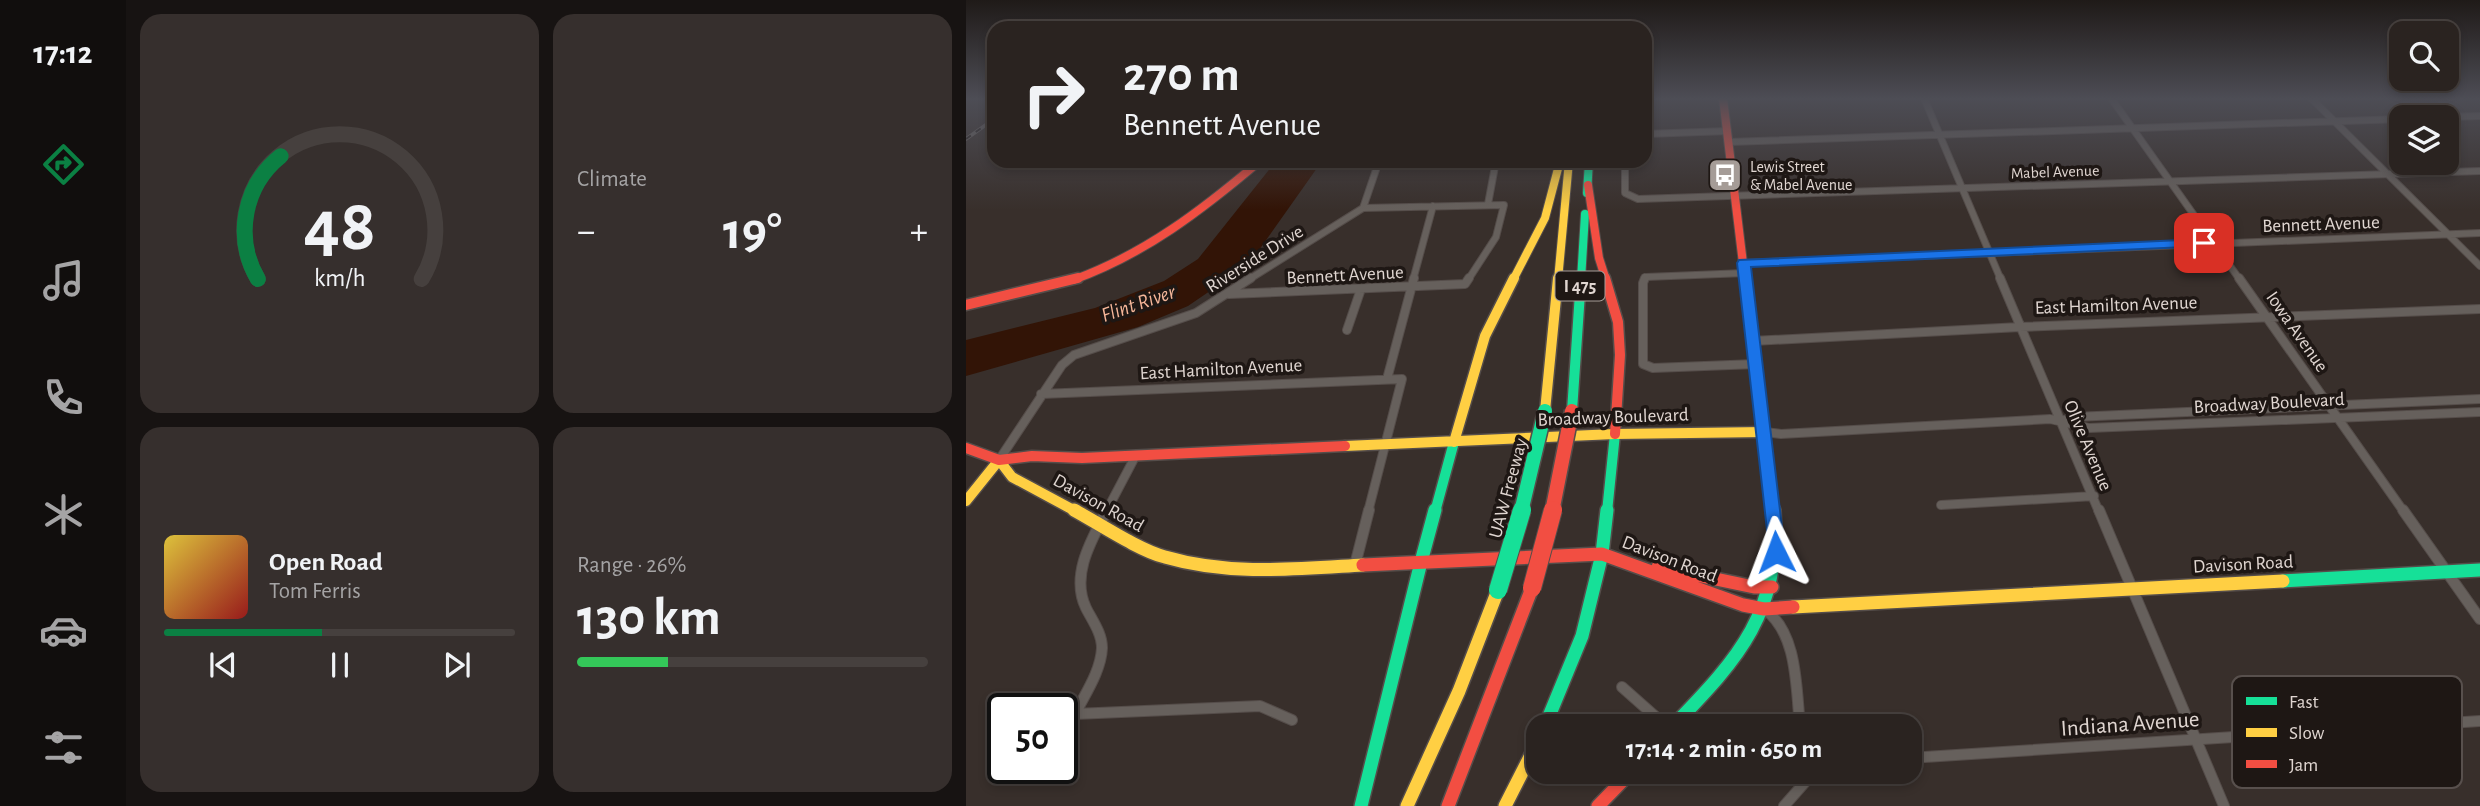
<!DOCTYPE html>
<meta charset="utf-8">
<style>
body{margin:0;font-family:"Alegreya Sans",sans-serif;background:#362f2d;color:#f1f3f6;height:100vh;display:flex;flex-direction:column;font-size:26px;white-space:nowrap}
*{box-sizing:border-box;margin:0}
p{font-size:23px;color:#a5a4a5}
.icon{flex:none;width:38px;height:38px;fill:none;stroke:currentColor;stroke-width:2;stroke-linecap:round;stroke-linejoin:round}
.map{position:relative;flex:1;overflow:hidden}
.details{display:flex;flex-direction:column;gap:14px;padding:14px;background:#171312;width:840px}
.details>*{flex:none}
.banner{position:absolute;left:21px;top:21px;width:665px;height:147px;border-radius:21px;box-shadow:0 4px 10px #0003,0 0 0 2px #46403e;background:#2a2320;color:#f1f3f6;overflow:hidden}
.fabs{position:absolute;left:1423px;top:21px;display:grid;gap:14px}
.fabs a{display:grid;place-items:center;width:70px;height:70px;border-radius:14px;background:#2a2320;box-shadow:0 4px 10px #0003,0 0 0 2px #46403e;font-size:35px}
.speed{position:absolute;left:21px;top:693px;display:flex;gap:14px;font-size:35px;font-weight:700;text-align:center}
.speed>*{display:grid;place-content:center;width:91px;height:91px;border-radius:50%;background:#2a2320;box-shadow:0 4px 10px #0003,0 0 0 2px #46403e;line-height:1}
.speed .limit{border:4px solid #111;border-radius:10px;background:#fff;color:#111}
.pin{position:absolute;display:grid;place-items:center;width:60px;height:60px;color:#fff;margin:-30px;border-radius:14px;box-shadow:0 4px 10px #0006}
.me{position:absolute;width:77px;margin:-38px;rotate:357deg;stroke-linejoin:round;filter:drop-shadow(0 0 5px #0008)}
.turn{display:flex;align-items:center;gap:24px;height:147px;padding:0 21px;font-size:32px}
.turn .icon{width:91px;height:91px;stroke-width:2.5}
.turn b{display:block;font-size:49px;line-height:60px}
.big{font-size:52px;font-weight:700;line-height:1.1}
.details .widget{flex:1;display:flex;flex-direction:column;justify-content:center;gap:10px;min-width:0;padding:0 24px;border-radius:21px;background:#362f2d}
.details .dial{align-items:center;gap:0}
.dial svg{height:182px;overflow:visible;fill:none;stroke:#46403e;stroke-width:7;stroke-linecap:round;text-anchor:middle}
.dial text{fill:#f1f3f6;stroke:none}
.song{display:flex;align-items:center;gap:21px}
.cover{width:84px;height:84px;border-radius:10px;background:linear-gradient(135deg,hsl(50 70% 55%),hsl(0 70% 35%))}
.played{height:7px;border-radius:4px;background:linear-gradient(90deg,#0b8043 45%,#46403e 45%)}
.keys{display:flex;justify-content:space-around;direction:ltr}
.heat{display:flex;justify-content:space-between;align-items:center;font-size:38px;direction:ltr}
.charge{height:10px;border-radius:5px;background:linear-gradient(90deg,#34c759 26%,#46403e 0)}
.details .tiles{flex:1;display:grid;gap:14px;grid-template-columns:repeat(2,1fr)}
.trip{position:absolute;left:560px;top:714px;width:396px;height:70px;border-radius:21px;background:#2a2320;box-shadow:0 4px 10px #0003,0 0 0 2px #46403e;font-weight:700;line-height:70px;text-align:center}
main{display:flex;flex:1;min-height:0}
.menu{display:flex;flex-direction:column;width:126px;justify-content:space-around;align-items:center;background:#110e0d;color:#a5a4a5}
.menu .icon{width:49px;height:49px}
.menu .active{color:#0b8043}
.menu b{font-size:32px;color:#f1f3f6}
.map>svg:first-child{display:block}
.water{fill:#321406}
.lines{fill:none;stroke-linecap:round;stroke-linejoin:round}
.street-far2-casing{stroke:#554d4a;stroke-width:8}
.street-far1-casing{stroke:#554d4a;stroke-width:10}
.street-casing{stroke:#554d4a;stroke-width:12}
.fast-far2-casing{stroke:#554d4a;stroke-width:10}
.fast-far1-casing{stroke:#554d4a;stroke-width:13}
.fast-casing{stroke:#554d4a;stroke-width:16}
.slow-far2-casing{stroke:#554d4a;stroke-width:10}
.slow-far1-casing{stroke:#554d4a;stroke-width:13}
.slow-casing{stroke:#554d4a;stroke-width:16}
.jam-far2-casing{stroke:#554d4a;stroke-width:10}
.jam-far1-casing{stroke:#554d4a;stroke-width:13}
.jam-casing{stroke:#554d4a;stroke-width:16}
.street-far2{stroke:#66605c;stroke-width:6}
.street-far1{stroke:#66605c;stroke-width:8}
.street{stroke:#66605c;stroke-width:10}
.fast-far2{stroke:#16e098;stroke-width:8}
.fast-far1{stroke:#16e098;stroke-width:10}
.fast{stroke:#16e098;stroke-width:13}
.slow-far2{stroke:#ffcf43;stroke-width:8}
.slow-far1{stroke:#ffcf43;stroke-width:10}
.slow{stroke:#ffcf43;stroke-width:13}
.jam-far2{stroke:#f24e42;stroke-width:8}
.jam-far1{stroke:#f24e42;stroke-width:10}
.jam{stroke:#f24e42;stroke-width:13}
.rail-casing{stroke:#6e6966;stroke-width:3.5}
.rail{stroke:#1e1714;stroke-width:2;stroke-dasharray:6;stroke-linecap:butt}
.fast-bridge-far1-casing{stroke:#554d4a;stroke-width:17;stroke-linecap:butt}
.fast-bridge-casing{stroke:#554d4a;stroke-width:20;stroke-linecap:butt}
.jam-bridge-far1-casing{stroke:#554d4a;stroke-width:17;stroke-linecap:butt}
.jam-bridge-casing{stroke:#554d4a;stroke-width:20;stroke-linecap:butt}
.fast-bridge-far1{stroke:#16e098;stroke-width:14}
.fast-bridge{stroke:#16e098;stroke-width:18}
.jam-bridge-far1{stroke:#f24e42;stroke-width:14}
.jam-bridge{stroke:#f24e42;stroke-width:18}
.route{fill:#1a73e8;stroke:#114b97;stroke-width:2}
.labels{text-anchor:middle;stroke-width:7;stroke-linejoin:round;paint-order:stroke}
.far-poi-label{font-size:16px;fill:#e0d6d1;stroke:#1e1714;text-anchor:start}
.far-street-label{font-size:16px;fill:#e0d6d1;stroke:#1e1714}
.shield{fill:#1e1714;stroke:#a69d98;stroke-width:2}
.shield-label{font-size:18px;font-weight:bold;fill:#e0d6d1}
.street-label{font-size:19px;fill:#e0d6d1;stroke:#1e1714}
.water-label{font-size:21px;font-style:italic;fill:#f5b699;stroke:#1e1714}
.near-street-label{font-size:23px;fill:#e0d6d1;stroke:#1e1714}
.key{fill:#1e1714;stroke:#58504d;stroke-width:2}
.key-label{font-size:19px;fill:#e0d6d1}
</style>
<main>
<nav class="menu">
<b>17:12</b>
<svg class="icon active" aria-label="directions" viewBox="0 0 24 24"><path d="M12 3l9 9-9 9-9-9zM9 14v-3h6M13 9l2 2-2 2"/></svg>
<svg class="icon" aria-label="music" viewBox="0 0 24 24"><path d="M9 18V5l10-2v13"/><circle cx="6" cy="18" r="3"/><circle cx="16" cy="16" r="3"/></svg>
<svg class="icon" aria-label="phone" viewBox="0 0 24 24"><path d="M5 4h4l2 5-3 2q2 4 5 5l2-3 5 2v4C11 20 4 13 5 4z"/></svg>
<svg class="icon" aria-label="climate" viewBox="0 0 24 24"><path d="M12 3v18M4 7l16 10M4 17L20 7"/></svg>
<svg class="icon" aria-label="car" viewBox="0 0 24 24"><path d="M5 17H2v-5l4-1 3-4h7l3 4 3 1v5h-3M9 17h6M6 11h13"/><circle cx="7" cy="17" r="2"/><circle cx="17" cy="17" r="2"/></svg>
<svg class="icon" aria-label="filters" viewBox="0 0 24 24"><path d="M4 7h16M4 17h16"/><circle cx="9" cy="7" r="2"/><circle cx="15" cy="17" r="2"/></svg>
</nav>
<section class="details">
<div class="tiles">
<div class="widget dial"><svg viewBox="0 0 100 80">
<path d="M14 69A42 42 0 1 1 86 69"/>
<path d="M14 69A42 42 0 0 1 24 15" stroke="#0b8043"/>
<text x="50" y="56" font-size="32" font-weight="700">48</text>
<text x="50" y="72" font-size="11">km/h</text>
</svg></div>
<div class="widget"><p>Climate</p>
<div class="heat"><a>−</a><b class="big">19°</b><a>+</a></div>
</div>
<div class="widget">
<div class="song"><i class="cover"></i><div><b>Open Road</b><p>Tom Ferris</p></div></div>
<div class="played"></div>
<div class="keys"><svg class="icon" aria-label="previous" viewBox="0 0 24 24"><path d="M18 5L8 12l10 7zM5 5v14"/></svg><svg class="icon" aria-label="pause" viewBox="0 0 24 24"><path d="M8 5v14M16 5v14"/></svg><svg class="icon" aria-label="next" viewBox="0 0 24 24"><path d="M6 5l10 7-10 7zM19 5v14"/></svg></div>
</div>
<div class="widget"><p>Range · 26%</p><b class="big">130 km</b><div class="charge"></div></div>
</div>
</section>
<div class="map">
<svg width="1514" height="806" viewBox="0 0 1514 806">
<rect width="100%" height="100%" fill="#382f2b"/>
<path class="water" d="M 310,161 L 356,161 L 293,250 L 260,280 L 222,306 L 172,327 L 0,376 L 0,340 L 129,308 L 198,281 L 232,259 Z"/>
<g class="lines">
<g class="street-far2-casing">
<path id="street-far2" d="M 958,98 L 1035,280
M 1145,98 L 1274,280
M 1345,98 L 1514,266
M 1480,117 L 1514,116
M 679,134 L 762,131
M 763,142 L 1435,119
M 659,161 L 659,193 L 672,199 L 1514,171
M 522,204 L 530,161
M 397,208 L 538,205 L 530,237 L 502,280
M 778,263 L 1514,233
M 282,280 L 397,208 L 413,161
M 447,280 L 467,206
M 678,280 L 680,277 L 779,273"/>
</g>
<g class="street-far1-casing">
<path id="street-far1" d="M 679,278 L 677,283 L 677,364 L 687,368 L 790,364
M 1034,278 L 1133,512
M 1273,278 L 1438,512
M 263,294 L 499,284 L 503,278
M 381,330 L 395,289
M 787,341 L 1054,327 L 1514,309
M 421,379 L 448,278
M 75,394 L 436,379 L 402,512
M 1095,421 L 1108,417 L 1514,399
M 799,432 L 815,434 L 1084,419 L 1123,428 L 1514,412
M 33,460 L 96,365 L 108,355 L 230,313 L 285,278
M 975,505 L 1128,496
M 140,512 L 169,457"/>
</g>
<g class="street-casing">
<path id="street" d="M 141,510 C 126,539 104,575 120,608 C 126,620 136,633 136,648 C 135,671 119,694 109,714 L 294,706 L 326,720
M 1133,510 L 1258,806
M 1437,510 L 1514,619
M 389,565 L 403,510
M 798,609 C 832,632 830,689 834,726
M 656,687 L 700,726
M 943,758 L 1514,721
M 818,806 L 848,772"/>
</g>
<g class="fast-far2-casing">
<path id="fast-far2" d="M 621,193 L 623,161
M 615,280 L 619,214"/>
</g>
<g class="fast-far1-casing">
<path id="fast-far1" d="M 792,388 L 808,512
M 606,411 L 615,278
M 469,512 L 488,442
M 641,512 L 649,434"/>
</g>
<g class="fast-casing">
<path id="fast" d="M 636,554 L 641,510
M 455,562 L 469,510
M 1317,581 L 1514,570
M 579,726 L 616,636 L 636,554
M 707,726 C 774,657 815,612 808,510
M 395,806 L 455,562"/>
</g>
<g class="slow-far2-casing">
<path id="slow-far2" d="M 547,280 L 579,218 L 594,161
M 592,280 L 603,161"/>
</g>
<g class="slow-far1-casing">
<path id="slow-far1" d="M 579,411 L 592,278
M 488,442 L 519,336 L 548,278
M 379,446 L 649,434 L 799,432
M 33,460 L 46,477 L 111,512
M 0,501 L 33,460"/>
</g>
<g class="slow-casing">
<path id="slow" d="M 108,510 C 132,523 174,551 199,557 C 264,576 330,569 397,565
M 827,607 L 1317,581
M 441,806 L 493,691 L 532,590
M 539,806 L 572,741"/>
</g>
<g class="jam-far2-casing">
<path id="jam-far2" d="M 757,98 L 779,280
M 622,185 L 633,258 L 640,280
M 107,280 C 179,254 236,210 294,161"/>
</g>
<g class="jam-far1-casing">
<path id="jam-far1" d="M 639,278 L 652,322 L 654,355 L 649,434
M 779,278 L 792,388
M 0,305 L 112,278
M 0,448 L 33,460 L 66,456 L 116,458 L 379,446"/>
</g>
<g class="jam-casing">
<path id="jam" d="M 397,565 L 636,554 L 777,605 L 798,609 L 827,607
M 692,567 L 788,587 L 806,587
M 482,806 L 566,588
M 632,806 L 665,772"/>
</g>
<use href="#street-far2" class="street-far2"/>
<use href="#street-far1" class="street-far1"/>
<use href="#street" class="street"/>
<use href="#fast-far2" class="fast-far2"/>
<use href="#fast-far1" class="fast-far1"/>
<use href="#fast" class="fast"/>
<use href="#slow-far2" class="slow-far2"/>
<use href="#slow-far1" class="slow-far1"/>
<use href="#slow" class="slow"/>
<use href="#jam-far2" class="jam-far2"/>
<use href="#jam-far1" class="jam-far1"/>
<use href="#jam" class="jam"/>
<g class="rail-casing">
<path id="rail" d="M 0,139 L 28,119"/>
</g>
<use href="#rail" class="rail"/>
<g class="fast-bridge-far1-casing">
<path id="fast-bridge-far1" d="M 555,512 L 579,411"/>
</g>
<g class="fast-bridge-casing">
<path id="fast-bridge" d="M 532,590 L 556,510"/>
</g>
<g class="jam-bridge-far1-casing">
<path id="jam-bridge-far1" d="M 586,512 L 606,411"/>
</g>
<g class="jam-bridge-casing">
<path id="jam-bridge" d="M 566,588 L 587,510"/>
</g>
<use href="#fast-bridge-far1" class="fast-bridge-far1"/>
<use href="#fast-bridge" class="fast-bridge"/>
<use href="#jam-bridge-far1" class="jam-bridge-far1"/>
<use href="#jam-bridge" class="jam-bridge"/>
</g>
<linearGradient id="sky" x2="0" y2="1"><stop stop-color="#1f1a18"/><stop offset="0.47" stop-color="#4d4d55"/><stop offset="1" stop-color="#4d4d55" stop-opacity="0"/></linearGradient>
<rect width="1514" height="210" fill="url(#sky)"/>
<path class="route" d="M 1238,239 L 1244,243 L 1242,246 L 785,267 L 819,552 L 817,557 L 810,560 L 804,557 L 771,263 L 773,260 Z"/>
<defs>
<g id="bus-square" transform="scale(1.75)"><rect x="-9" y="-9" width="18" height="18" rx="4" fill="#a59c97" stroke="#1e1714"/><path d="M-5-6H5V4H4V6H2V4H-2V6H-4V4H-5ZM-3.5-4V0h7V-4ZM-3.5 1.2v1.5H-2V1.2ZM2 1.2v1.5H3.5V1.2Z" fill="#fff"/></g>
</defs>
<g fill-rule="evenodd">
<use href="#bus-square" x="759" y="175"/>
</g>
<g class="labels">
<g class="far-poi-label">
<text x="784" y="172">Lewis Street<tspan x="784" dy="18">&amp; Mabel Avenue</tspan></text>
</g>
<g class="far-street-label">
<text transform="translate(1089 171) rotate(-2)" y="6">Mabel Avenue</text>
</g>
<rect class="shield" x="589.5" y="271.5" width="49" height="29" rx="5"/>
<g class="shield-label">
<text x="614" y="292">I 475</text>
</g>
<g class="street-label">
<text transform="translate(1355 223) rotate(-2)" y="7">Bennett Avenue</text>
<text transform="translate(288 258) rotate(-32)" y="7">Riverside Drive</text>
<text transform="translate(379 274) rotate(-3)" y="7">Bennett Avenue</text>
<text transform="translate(1150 304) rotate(-2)" y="7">East Hamilton Avenue</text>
<text transform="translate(1332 331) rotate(55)" y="7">Iowa Avenue</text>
<text transform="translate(255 368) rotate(-3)" y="7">East Hamilton Avenue</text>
<text transform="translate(1303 402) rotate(-3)" y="7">Broadway Boulevard</text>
<text transform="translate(647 416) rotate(-2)" y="7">Broadway Boulevard</text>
<text transform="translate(1123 445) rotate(67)" y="7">Olive Avenue</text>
<text transform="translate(541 488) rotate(-75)" y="7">UAW Freeway</text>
<text transform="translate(133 502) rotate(29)" y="7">Davison Road</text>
<text transform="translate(704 558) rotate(21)" y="7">Davison Road</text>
<text transform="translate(1277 563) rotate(-3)" y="7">Davison Road</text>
</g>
<g class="water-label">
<text transform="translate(172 303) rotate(-19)" y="7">Flint River</text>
</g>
<g class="near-street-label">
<text transform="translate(1164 723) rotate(-4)" y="8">Indiana Avenue</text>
</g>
</g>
<rect x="1266" y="676" width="230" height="112" rx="10" class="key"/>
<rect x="1280" y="697" width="31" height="8" fill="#16e098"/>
<rect x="1280" y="728" width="31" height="9" fill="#ffcf43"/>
<rect x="1280" y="760" width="31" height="8" fill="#f24e42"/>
<g class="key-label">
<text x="1323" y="708">Fast</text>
<text x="1323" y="739">Slow</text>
<text x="1323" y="771">Jam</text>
</g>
</svg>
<div class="fabs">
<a><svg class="icon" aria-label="search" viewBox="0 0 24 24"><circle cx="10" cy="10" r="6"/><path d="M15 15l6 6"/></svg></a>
<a><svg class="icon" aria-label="layers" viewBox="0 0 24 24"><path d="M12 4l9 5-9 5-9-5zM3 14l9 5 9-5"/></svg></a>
</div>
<div class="speed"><div class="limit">50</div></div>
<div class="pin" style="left:1238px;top:243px;background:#d93025"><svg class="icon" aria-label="arrive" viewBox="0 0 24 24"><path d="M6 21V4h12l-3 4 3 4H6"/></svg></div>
<svg class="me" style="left:810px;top:552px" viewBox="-20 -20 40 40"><path d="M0-17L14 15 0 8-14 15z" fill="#1a73e8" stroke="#fff" stroke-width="4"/></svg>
<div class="trip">17:14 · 2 min · 650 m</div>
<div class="banner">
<div class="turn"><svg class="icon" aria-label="right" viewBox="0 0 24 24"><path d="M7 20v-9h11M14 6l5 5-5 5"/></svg><div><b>270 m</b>Bennett Avenue</div></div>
</div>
</div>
</main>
